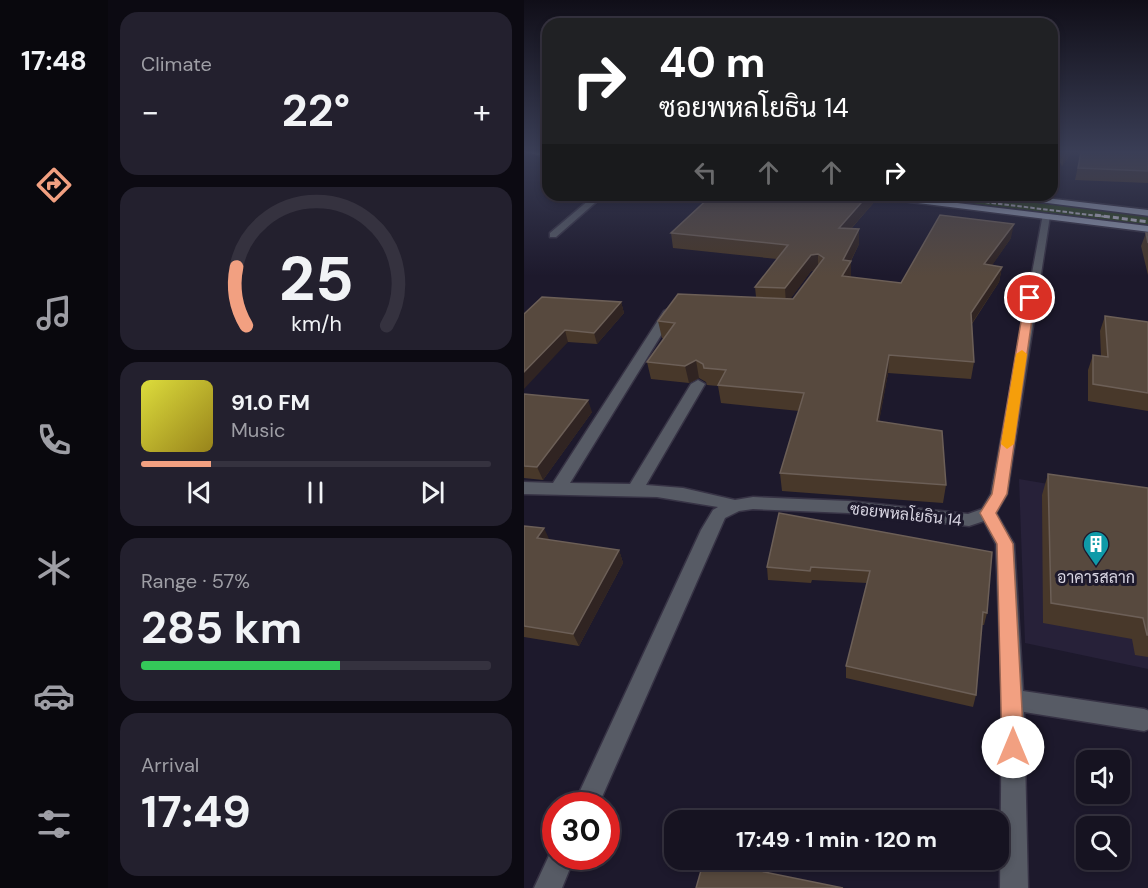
<!DOCTYPE html>
<meta charset="utf-8">
<style>
body{margin:0;font-family:"DM Sans",Sarabun,sans-serif;background:#23202e;color:#f1f3f6;height:100vh;display:flex;flex-direction:column;font-size:22px;white-space:nowrap}
*{box-sizing:border-box;margin:0}
p{font-size:20px;color:#9e9ea5}
.icon{flex:none;width:33px;height:33px;fill:none;stroke:currentColor;stroke-width:2;stroke-linecap:round;stroke-linejoin:round}
.map{position:relative;flex:1;overflow:hidden}
.sheet{display:flex;flex-direction:column;gap:12px;padding:12px;background:#0c0a12;width:416px}
.sheet>*{flex:none}
.top-card{position:absolute;left:18px;top:18px;width:516px;height:183px;border-radius:18px;box-shadow:0 3px 9px #0003,0 0 0 2px #35323f;background:#202124;color:#fff;overflow:hidden}
.controls{position:absolute;left:552px;top:750px;display:grid;gap:12px}
.controls a{display:grid;place-items:center;width:54px;height:54px;border-radius:12px;background:#161321;box-shadow:0 3px 9px #0003,0 0 0 2px #35323f;font-size:30px}
.speed{position:absolute;left:18px;top:792px;display:flex;gap:12px;font-size:30px;font-weight:700;text-align:center}
.speed>*{display:grid;place-content:center;width:78px;height:78px;border-radius:50%;background:#161321;box-shadow:0 3px 9px #0003,0 0 0 2px #35323f;line-height:1}
.speed .limit{border:9px solid #d22;background:#fff;color:#111}
.pin{position:absolute;display:grid;place-items:center;width:51px;height:51px;color:#fff;margin:-26px;border:3px solid #fff;border-radius:50%;box-shadow:0 2px 6px #0007}
.me{position:absolute;width:66px;margin:-33px;rotate:0deg;stroke-linejoin:round;filter:drop-shadow(0 0 4px #0008)}
.turn{display:flex;align-items:center;gap:21px;height:126px;padding:0 18px;font-size:27px}
.turn .icon{width:78px;height:78px;stroke-width:2.5}
.turn b{display:block;font-size:42px;line-height:51px}
.lanes{display:flex;align-items:center;height:57px;padding:0 18px;background:#0003;justify-content:center;gap:30px;direction:ltr}
.lanes .off{opacity:.35}
.big{font-size:45px;font-weight:700;line-height:1.1}
.sheet .widget{flex:1;display:flex;flex-direction:column;justify-content:center;gap:9px;min-width:0;padding:0 21px;border-radius:18px;background:#23202e}
.sheet .dial{align-items:center;gap:0}
.dial svg{height:156px;overflow:visible;fill:none;stroke:#35323f;stroke-width:7;stroke-linecap:round;text-anchor:middle}
.dial text{fill:#f1f3f6;stroke:none}
.song{display:flex;align-items:center;gap:18px}
.cover{width:72px;height:72px;border-radius:9px;background:linear-gradient(135deg,hsl(60 70% 55%),hsl(50 70% 35%))}
.played{height:6px;border-radius:3px;background:linear-gradient(90deg,#f2a081 20%,#35323f 20%)}
.keys{display:flex;justify-content:space-around;direction:ltr}
.heat{display:flex;justify-content:space-between;align-items:center;font-size:33px;direction:ltr}
.charge{height:9px;border-radius:4px;background:linear-gradient(90deg,#34c759 57%,#35323f 0)}
.trip{position:absolute;left:140px;top:810px;width:345px;height:60px;border-radius:18px;background:#161321;box-shadow:0 3px 9px #0003,0 0 0 2px #35323f;font-weight:700;line-height:60px;text-align:center}
main{display:flex;flex:1;min-height:0}
.dock{display:flex;flex-direction:column;width:108px;justify-content:space-around;align-items:center;background:#09080d;color:#9e9ea5}
.dock .icon{width:42px;height:42px}
.dock .current{color:#f2a081}
.dock b{font-size:27px;color:#f1f3f6}
.map>svg:first-child{display:block}
.built{fill:#272139}
.green{fill:#314621}
.lines{fill:none;stroke-linecap:round;stroke-linejoin:round}
.minor-casing{stroke:#373345;stroke-width:3}
.major-casing{stroke:#373345;stroke-width:3}
.minor{fill:#575b65;fill-rule:evenodd}
.major{fill:#939bb0;fill-rule:evenodd}
.rail-far1{stroke:#c0bdcb;stroke-width:2;stroke-dasharray:4.5 2;stroke-linecap:butt}
.rail{stroke:#c0bdcb;stroke-width:3;stroke-dasharray:6 3;stroke-linecap:butt}
.wall{fill:#48382a;fill-rule:evenodd}
.shaded-wall{fill:#302422}
.building{fill:#57493e;stroke:#6c5f57;stroke-width:1.5}
.route{fill:#f2a081;stroke:#9d6854;stroke-width:1.5}
.slow{fill:#f59e0b}
.labels{text-anchor:middle;stroke-width:6;stroke-linejoin:round;paint-order:stroke}
.street-label{font-size:16px;fill:#d8d5e2;stroke:#1d192c}
.poi-label{font-size:16px;fill:#d8d5e2;stroke:#1d192c}
</style>
<main>
<nav class="dock">
<b>17:48</b>
<svg class="icon current" aria-label="directions" viewBox="0 0 24 24"><path d="M12 3l9 9-9 9-9-9zM9 14v-3h6M13 9l2 2-2 2"/></svg>
<svg class="icon" aria-label="music" viewBox="0 0 24 24"><path d="M9 18V5l10-2v13"/><circle cx="6" cy="18" r="3"/><circle cx="16" cy="16" r="3"/></svg>
<svg class="icon" aria-label="phone" viewBox="0 0 24 24"><path d="M5 4h4l2 5-3 2q2 4 5 5l2-3 5 2v4C11 20 4 13 5 4z"/></svg>
<svg class="icon" aria-label="climate" viewBox="0 0 24 24"><path d="M12 3v18M4 7l16 10M4 17L20 7"/></svg>
<svg class="icon" aria-label="car" viewBox="0 0 24 24"><path d="M5 17H2v-5l4-1 3-4h7l3 4 3 1v5h-3M9 17h6M6 11h13"/><circle cx="7" cy="17" r="2"/><circle cx="17" cy="17" r="2"/></svg>
<svg class="icon" aria-label="filters" viewBox="0 0 24 24"><path d="M4 7h16M4 17h16"/><circle cx="9" cy="7" r="2"/><circle cx="15" cy="17" r="2"/></svg>
</nav>
<section class="sheet">
<div class="widget"><p>Climate</p>
<div class="heat"><a>−</a><b class="big">22°</b><a>+</a></div>
</div>
<div class="widget dial"><svg viewBox="0 0 100 80">
<path d="M14 69A42 42 0 1 1 86 69"/>
<path d="M14 69A42 42 0 0 1 9 39" stroke="#f2a081"/>
<text x="50" y="56" font-size="32" font-weight="700">25</text>
<text x="50" y="72" font-size="11">km/h</text>
</svg></div>
<div class="widget">
<div class="song"><i class="cover"></i><div><b>91.0 FM</b><p>Music</p></div></div>
<div class="played"></div>
<div class="keys"><svg class="icon" aria-label="previous" viewBox="0 0 24 24"><path d="M18 5L8 12l10 7zM5 5v14"/></svg><svg class="icon" aria-label="pause" viewBox="0 0 24 24"><path d="M8 5v14M16 5v14"/></svg><svg class="icon" aria-label="next" viewBox="0 0 24 24"><path d="M6 5l10 7-10 7zM19 5v14"/></svg></div>
</div>
<div class="widget"><p>Range · 57%</p><b class="big">285 km</b><div class="charge"></div></div>
<div class="widget"><p>Arrival</p><b class="big">17:49</b></div>
</section>
<div class="map">
<svg width="625" height="888" viewBox="0 0 625 888">
<rect width="100%" height="100%" fill="#1d192c"/>
<path class="built" d="M 495,479 L 624,501 L 624,669 L 501,643 Z"/>
<path class="green" d="M 379,195 L 445,195 L 624,216 L 624,225 Z"/>
<g class="lines">
<g class="minor-casing">
<path id="minor" d="M 71,195 L 80,195 L 32,237 L 26,237 L 26,233 Z
M 519,214 L 526,216 L 483,494 L 472,513 L 490,544 L 499,691 L 620,709 L 625,711 L 625,729 L 620,731 L 500,712 L 504,888 L 476,888 L 478,700 L 472,544 L 460,521 L 445,526 L 325,513 L 229,509 L 215,511 L 201,518 L 74,806 L 49,806 L 177,530 L 189,510 L 194,507 L 133,497 L 0,494 L 0,482 L 29,483 L 140,311 L 146,308 L 152,311 L 46,483 L 106,484 L 167,384 L 174,380 L 181,384 L 122,485 L 159,488 L 211,500 L 229,497 L 325,501 L 444,514 L 458,509 L 467,494 Z
M 32,845 L 32,856 L 51,856 L 38,888 L 10,888 L 29,847 Z"/>
</g>
<g class="major-casing">
<path id="major" d="M 1,152 L 24,153 L 24,157 Z
M 342,195 L 366,195 L 625,226 L 625,232 L 346,197 Z
M 472,195 L 496,195 L 625,210 L 625,216 L 476,197 Z"/>
</g>
<use href="#minor" class="minor"/>
<use href="#major" class="major"/>
<path class="rail-far1" d="M 403,195 L 583,217"/>
<path class="rail" d="M 571,215 L 625,222"/>
</g>
<path class="wall" d="M 530,152 L 548,152 L 538,166 Z
M 557,152 L 624,152 L 624,183 L 551,180 Z
M 391,195 L 410,195 L 410,197 Z
M 352,200 L 327,229 L 335,229 L 335,244 L 327,261 L 326,277 L 377,283 L 487,238 L 468,265 L 478,267 L 475,282 L 448,324 L 450,362 L 447,379 L 364,373 L 355,421 L 422,485 L 419,503 L 258,491 L 256,473 L 275,411 L 197,403 L 194,386 L 183,385 L 182,382 L 175,378 L 165,383 L 127,379 L 123,362 L 140,339 L 138,338 L 134,321 L 232,297 L 231,287 L 253,259 L 149,248 L 147,233 ZM 291,270 L 269,299 L 266,299 L 287,271 Z
M 622,233 L 624,233 L 624,275 L 617,246 Z
M 97,302 L 100,313 L 73,344 L 44,342 L 0,314 Z
M 581,316 L 624,322 L 624,411 L 564,401 L 564,370 L 569,355 L 577,356 L 576,331 Z
M 0,394 L 68,412 L 19,480 L 0,478 Z
M 524,474 L 624,488 L 624,657 L 611,655 L 608,639 L 519,623 L 518,495 Z
M 255,513 L 463,613 L 460,625 L 458,625 L 452,695 L 449,707 L 322,678 L 322,666 L 343,583 L 288,580 L 287,583 L 244,580 L 243,567 Z
M 0,526 L 25,540 L 95,550 L 99,563 L 55,646 L 0,637 Z"/>
<path class="shaded-wall" d="M 543,152 L 548,152 L 538,166 L 541,155 Z
M 344,195 L 352,195 L 352,200 L 315,242 L 315,228 Z
M 490,224 L 487,238 L 458,280 L 460,264 Z
M 335,229 L 335,244 L 325,264 L 327,261 L 327,276 L 318,292 L 319,260 Z
M 294,254 L 294,269 L 287,271 L 262,305 L 261,288 L 287,255 Z
M 478,267 L 475,282 L 444,329 L 447,313 Z
M 97,302 L 100,313 L 73,344 L 70,333 Z
M 41,330 L 44,342 L 0,389 L 0,372 Z
M 365,355 L 364,373 L 352,439 L 353,421 Z
M 172,360 L 175,378 L 165,383 L 161,366 Z
M 64,400 L 68,412 L 19,480 L 13,467 Z
M 20,528 L 26,541 L 13,538 Z
M 95,550 L 99,563 L 55,646 L 49,634 Z"/>
<path class="building" d="M 557,152 L 624,152 L 624,171 L 554,168 Z
M 188,195 L 344,195 L 315,228 L 335,229 L 319,260 L 327,261 L 318,276 L 377,283 L 416,215 L 490,224 L 460,264 L 478,267 L 447,313 L 450,362 L 365,355 L 353,421 L 418,431 L 422,485 L 256,473 L 280,393 L 194,385 L 202,370 L 180,368 L 179,364 L 172,360 L 161,366 L 123,362 L 151,323 L 134,321 L 154,294 L 269,299 L 300,258 L 294,254 L 287,255 L 261,288 L 231,287 L 264,245 L 147,233 Z
M 622,233 L 624,233 L 624,243 Z
M 18,297 L 97,302 L 70,333 L 41,330 L 0,372 L 0,314 Z
M 581,316 L 624,322 L 624,393 L 569,384 L 569,355 L 584,357 Z
M 0,394 L 64,400 L 13,467 L 0,466 Z
M 524,474 L 624,488 L 624,635 L 623,635 L 619,618 L 527,603 Z
M 255,513 L 468,552 L 463,613 L 459,612 L 452,695 L 322,666 L 346,571 L 287,567 L 286,571 L 243,567 Z
M 0,526 L 20,528 L 13,538 L 95,550 L 49,634 L 0,626 Z
M 180,860 L 182,860 L 319,888 L 172,888 Z"/>
<linearGradient id="sky" x2="0" y2="1"><stop stop-color="#100e18"/><stop offset="0.55" stop-color="#3a3e56"/><stop offset="1" stop-color="#3a3e56" stop-opacity="0"/></linearGradient>
<rect width="625" height="276" fill="url(#sky)"/>
<path class="route" d="M 506,295 L 511,298 L 483,494 L 472,513 L 489,544 L 500,747 L 497,754 L 489,757 L 481,754 L 478,747 L 473,544 L 456,513 L 468,494 L 501,298 Z"/>
<path class="slow" d="M 498,350 L 503,354 L 490,444 L 483,449 L 477,444 L 492,354 Z"/>
<defs>
<g id="building-pin" transform="scale(1.35)"><path d="M0 17L-7.5 6A9.5 9.5 0 1 1 7.5 6Z" fill="#0f9aa8" stroke="#1d192c"/><path d="M-4-6H4V6H1V3H-1V6H-4ZM-2.5-4.3h1.7v1.8h-1.7ZM.8-4.3h1.7v1.8H.8ZM-2.5-1h1.7V.8h-1.7ZM.8-1h1.7V.8H.8Z" fill="#fff"/></g>
</defs>
<g fill-rule="evenodd">
<use href="#building-pin" x="572" y="544"/>
</g>
<g class="labels">
<g class="street-label">
<text transform="translate(382 514) rotate(6)" y="6">ซอยพหลโยธิน 14</text>
</g>
<g class="poi-label">
<text x="572" y="583">อาคารสลาก</text>
</g>
</g>
</svg>
<div class="controls">
<a><svg class="icon" aria-label="sound" viewBox="0 0 24 24"><path d="M4 9h4l5-4v14l-5-4H4zM17 9q2 3 0 6"/></svg></a>
<a><svg class="icon" aria-label="search" viewBox="0 0 24 24"><circle cx="10" cy="10" r="6"/><path d="M15 15l6 6"/></svg></a>
</div>
<div class="speed"><div class="limit">30</div></div>
<div class="pin" style="left:506px;top:298px;background:#d93025"><svg class="icon" aria-label="arrive" viewBox="0 0 24 24"><path d="M6 21V4h12l-3 4 3 4H6"/></svg></div>
<svg class="me" style="left:489px;top:747px" viewBox="-20 -20 40 40"><circle r="19" fill="#fff"/><path d="M0-13L10 11 0 6-10 11z" fill="#f2a081"/></svg>
<div class="trip">17:49 · 1 min · 120 m</div>
<div class="top-card">
<div class="turn"><svg class="icon" aria-label="right" viewBox="0 0 24 24"><path d="M7 20v-9h11M14 6l5 5-5 5"/></svg><div><b>40 m</b>ซอยพหลโยธิน 14</div></div>
<div class="lanes"><svg class="icon off" aria-label="left" viewBox="0 0 24 24"><path d="M17 20v-9H6M10 6l-5 5 5 5"/></svg><svg class="icon off" aria-label="ahead" viewBox="0 0 24 24"><path d="M12 20V5M6 11l6-6 6 6"/></svg><svg class="icon off" aria-label="ahead" viewBox="0 0 24 24"><path d="M12 20V5M6 11l6-6 6 6"/></svg><svg class="icon" aria-label="right" viewBox="0 0 24 24"><path d="M7 20v-9h11M14 6l5 5-5 5"/></svg></div>
</div>
</div>
</main>
